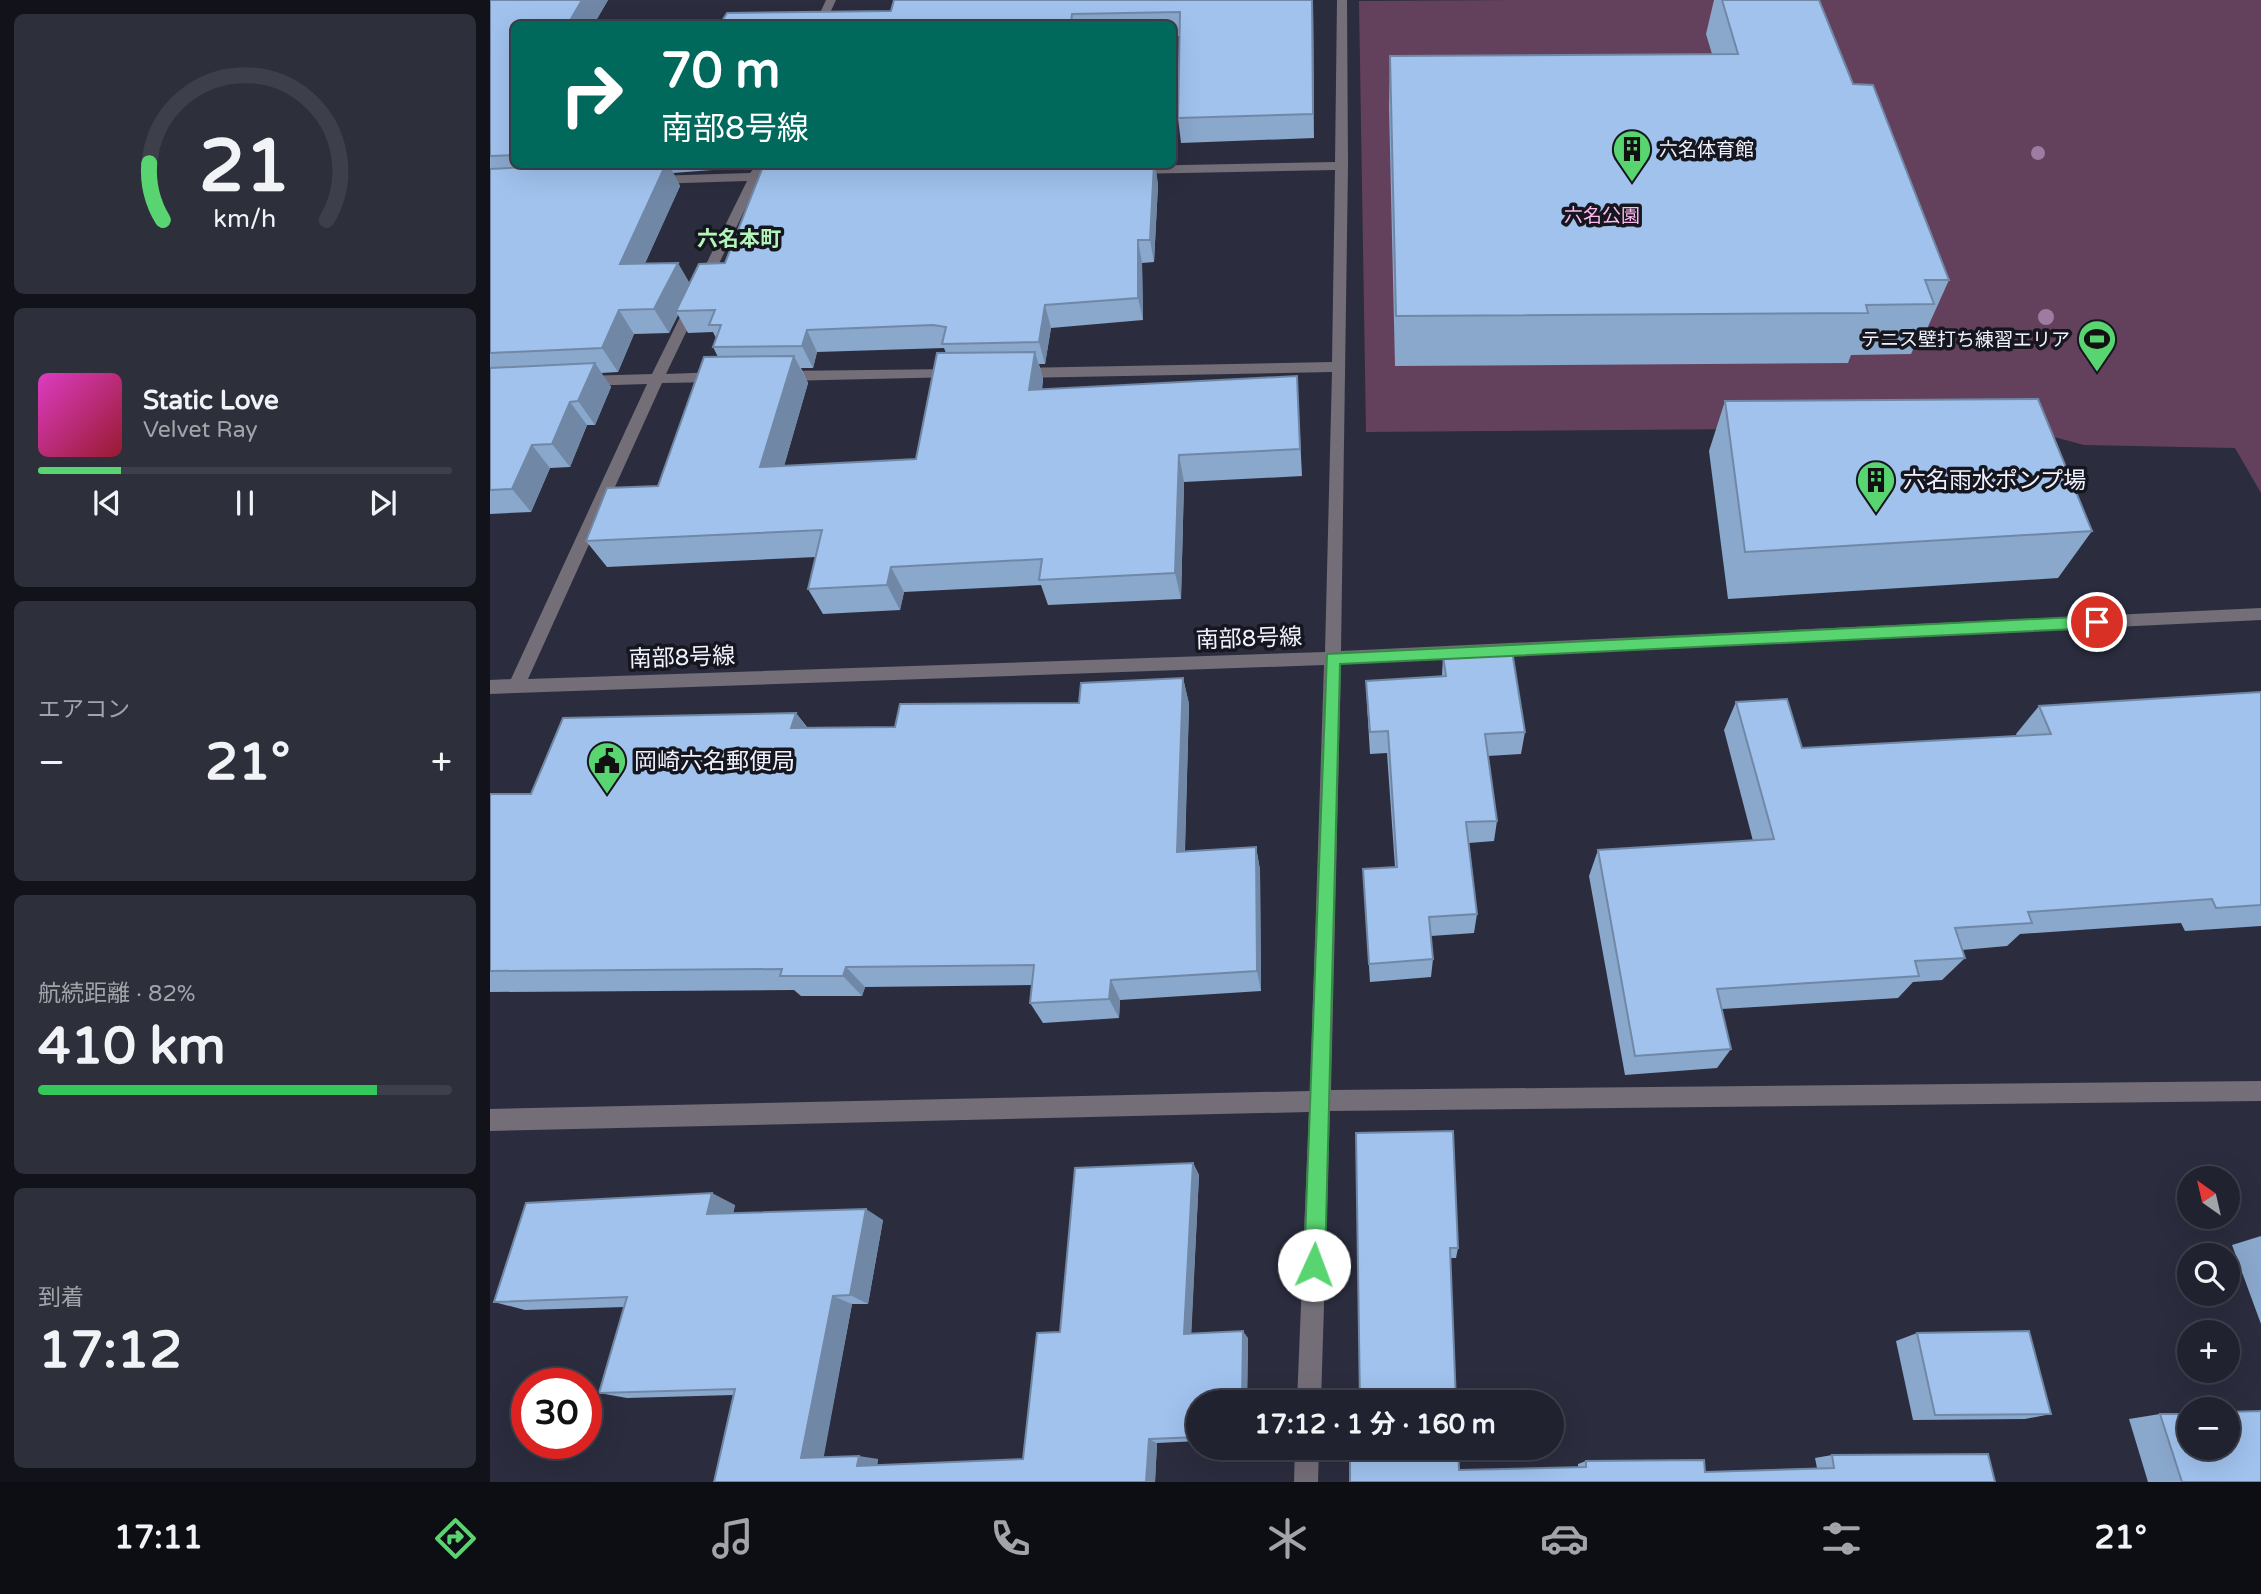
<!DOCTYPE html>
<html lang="ja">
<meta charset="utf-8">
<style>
body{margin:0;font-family:"Varela Round","Noto Sans JP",sans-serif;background:#2d2f3b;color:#f1f3f6;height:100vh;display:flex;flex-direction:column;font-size:26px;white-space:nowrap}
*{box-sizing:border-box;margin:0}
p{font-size:23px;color:#a2a4aa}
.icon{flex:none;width:38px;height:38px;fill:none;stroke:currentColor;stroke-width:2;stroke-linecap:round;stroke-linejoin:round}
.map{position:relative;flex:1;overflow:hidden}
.sheet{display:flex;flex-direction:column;gap:14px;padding:14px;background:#12131a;width:490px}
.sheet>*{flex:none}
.hud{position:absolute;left:21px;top:21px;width:665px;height:147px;border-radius:10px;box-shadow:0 7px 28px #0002,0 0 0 2px #3d3f4b;background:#00695c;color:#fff;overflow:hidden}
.needle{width:46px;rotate:326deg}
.buttons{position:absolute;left:1687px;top:1166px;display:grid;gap:14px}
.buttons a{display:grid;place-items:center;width:63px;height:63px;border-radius:50%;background:#20222f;box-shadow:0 7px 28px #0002,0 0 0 2px #3d3f4b;font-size:35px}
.speed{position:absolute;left:21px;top:1368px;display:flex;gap:14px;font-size:35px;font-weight:700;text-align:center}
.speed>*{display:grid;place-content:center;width:91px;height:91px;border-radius:50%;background:#20222f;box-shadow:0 7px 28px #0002,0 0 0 2px #3d3f4b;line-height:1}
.speed .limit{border:10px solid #d22;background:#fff;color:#111}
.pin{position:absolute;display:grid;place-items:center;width:60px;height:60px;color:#fff;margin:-30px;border:4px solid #fff;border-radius:50%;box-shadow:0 2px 7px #0007}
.me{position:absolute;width:77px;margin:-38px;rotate:2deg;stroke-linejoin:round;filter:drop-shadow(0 0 5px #0008)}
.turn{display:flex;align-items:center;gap:24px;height:147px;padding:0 35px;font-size:32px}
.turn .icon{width:91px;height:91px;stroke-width:2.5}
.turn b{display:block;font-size:49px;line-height:60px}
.big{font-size:52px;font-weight:700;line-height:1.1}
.sheet .widget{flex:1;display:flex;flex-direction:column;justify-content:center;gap:10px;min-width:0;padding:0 24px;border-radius:10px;background:#2d2f3b}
.sheet .dial{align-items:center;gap:0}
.dial svg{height:182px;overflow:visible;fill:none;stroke:#3d3f4b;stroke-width:7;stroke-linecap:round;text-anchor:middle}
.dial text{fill:#f1f3f6;stroke:none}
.song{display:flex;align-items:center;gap:21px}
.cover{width:84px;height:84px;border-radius:10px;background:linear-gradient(135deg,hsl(310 70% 55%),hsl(350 70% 35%))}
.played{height:7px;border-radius:4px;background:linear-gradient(90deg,#58d570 20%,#3d3f4b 20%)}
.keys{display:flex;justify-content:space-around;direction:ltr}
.heat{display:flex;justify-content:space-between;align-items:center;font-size:38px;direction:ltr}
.charge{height:10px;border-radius:5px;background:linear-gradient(90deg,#34c759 82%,#3d3f4b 0)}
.trip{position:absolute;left:696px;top:1390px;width:378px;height:70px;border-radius:35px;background:#20222f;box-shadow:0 7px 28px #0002,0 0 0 2px #3d3f4b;font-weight:700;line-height:70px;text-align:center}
.menu{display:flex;height:112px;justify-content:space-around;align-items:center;background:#0d0e13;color:#a2a4aa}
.menu .icon{width:49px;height:49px}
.menu .on{color:#58d570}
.menu b{font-size:32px;color:#f1f3f6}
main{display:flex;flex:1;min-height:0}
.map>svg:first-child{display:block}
.green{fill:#63415c}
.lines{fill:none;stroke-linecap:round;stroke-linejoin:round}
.minor{fill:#736e77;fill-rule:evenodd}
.tree{fill:#9e7ba0}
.wall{fill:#8aa7cc;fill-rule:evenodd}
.shaded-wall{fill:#7088a6}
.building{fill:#a0c2ed;stroke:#7088a6;stroke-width:2}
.route{fill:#58d570;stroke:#398a49;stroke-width:2}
.labels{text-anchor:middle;stroke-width:7;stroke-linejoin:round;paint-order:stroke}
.far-poi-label{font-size:19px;fill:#f1f2ff;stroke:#15161e;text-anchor:start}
.far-park-label{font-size:19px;fill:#fdbbef;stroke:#15161e}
.far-quarter-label{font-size:21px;font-weight:bold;fill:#b4f3ba;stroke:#15161e}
.poi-label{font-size:23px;fill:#f1f2ff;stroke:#15161e;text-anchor:start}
.street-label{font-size:23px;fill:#f1f2ff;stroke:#15161e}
</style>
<main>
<section class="sheet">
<div class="widget dial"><svg viewBox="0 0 100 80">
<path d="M14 69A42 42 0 1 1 86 69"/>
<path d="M14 69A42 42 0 0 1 8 44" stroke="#58d570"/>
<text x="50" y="56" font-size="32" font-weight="700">21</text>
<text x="50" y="72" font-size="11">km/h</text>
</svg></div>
<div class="widget">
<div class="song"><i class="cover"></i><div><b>Static Love</b><p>Velvet Ray</p></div></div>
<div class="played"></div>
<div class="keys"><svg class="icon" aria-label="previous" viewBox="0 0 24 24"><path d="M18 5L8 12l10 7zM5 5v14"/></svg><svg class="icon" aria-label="pause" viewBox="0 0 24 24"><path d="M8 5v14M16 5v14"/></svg><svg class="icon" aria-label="next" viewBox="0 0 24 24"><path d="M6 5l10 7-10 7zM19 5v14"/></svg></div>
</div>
<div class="widget"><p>エアコン</p>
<div class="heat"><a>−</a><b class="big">21°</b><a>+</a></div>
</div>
<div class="widget"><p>航続距離 · 82%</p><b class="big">410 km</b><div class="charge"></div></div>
<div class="widget"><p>到着</p><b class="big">17:12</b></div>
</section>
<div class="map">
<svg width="1771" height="1482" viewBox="0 0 1771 1482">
<rect width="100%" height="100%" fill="#2b2d3f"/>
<path class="green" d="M 1024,0 L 1771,0 L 1771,493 L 1745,448 L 1594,445 L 1527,427 L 876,432 L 869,1 Z"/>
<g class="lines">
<path class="minor" d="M 336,0 L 346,0 L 335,24 L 325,24 Z
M 847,0 L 857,0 L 858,166 L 851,651 L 1771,608 L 1771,620 L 851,664 L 841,1090 L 1771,1081 L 1771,1101 L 840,1111 L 831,1402 L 807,1402 L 819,1112 L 0,1131 L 0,1109 L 820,1091 L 834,665 L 0,694 L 0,680 L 21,679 L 157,384 L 93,386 L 86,381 L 93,376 L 162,374 L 257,181 L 162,184 L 156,180 L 162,176 L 260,173 L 268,164 L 275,168 L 273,173 L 292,172 L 298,176 L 292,180 L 269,180 L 176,374 L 230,372 L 237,377 L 230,382 L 172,383 L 38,679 L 835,652 L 842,372 L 527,378 L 520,373 L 527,368 L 842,362 L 845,170 L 642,174 L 636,170 L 642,166 L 845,162 Z
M 464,369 L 469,371 L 469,377 L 293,381 L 286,376 L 293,371 Z
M 805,1447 L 829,1447 L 828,1482 L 804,1482 Z"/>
</g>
<g class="tree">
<circle cx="1548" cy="153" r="7"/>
<circle cx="1556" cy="317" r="8"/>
</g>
<path class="wall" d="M 0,0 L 118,0 L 104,24 L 24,24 L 24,164 L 265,164 L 262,167 L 183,173 L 190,186 L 155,263 L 200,283 L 235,263 L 274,164 L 665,164 L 668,185 L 664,262 L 652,263 L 653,320 L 561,328 L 555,364 L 549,364 L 553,379 L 552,390 L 807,376 L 812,476 L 694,482 L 691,599 L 558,605 L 551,585 L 414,592 L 410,610 L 333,614 L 318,589 L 326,557 L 117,567 L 96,541 L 168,486 L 228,357 L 223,347 L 226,338 L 223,332 L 198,333 L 188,315 L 179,333 L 144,334 L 128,372 L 111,373 L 121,387 L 105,425 L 97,425 L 80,467 L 60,468 L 41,512 L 0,514 ZM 454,348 L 456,353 L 426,459 L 294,466 L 318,383 L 311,368 L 323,368 L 327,352 Z
M 823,0 L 824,138 L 691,143 L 688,118 L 690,36 L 682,36 L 682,24 L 225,24 L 401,11 Z
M 1224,0 L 1329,0 L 1363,84 L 1459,280 L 1436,331 L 1432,331 L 1421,354 L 1361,355 L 1358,363 L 905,366 L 899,107 L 900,56 L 1222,54 L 1216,34 Z
M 1235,401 L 1602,531 L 1568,578 L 1238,599 L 1219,451 Z
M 953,656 L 1035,732 L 1031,754 L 998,756 L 1007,821 L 1004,841 L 979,843 L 987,914 L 984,933 L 941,936 L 943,959 L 941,977 L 880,982 L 873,869 L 905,867 L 897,753 L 880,754 L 877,704 L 876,681 L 952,676 Z
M 693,678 L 699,704 L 695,851 L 766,847 L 770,870 L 771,991 L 630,1000 L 629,1018 L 553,1023 L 540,1003 L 542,985 L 375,987 L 372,996 L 311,996 L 304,990 L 0,992 L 0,794 L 41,794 L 306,713 L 317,727 L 405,727 L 589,703 Z
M 1771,692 L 1771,926 L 1695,931 L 1691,923 L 1530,934 L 1517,946 L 1472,950 L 1475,958 L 1452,980 L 1423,982 L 1408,998 L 1232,1009 L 1241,1049 L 1227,1068 L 1135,1075 L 1099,876 L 1108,850 L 1263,841 L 1234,730 L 1246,702 L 1312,748 L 1527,736 L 1526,734 L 1549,706 Z
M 866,1133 L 968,1248 L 966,1258 L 960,1258 Z
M 703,1163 L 709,1175 L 701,1333 L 758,1338 L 757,1402 L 709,1402 L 709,1441 L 667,1443 L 665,1482 L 224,1482 L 243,1395 L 137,1398 L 109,1393 L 135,1307 L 35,1310 L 4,1302 L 245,1205 L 243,1214 L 393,1220 L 378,1304 L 362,1304 L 333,1457 L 388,1459 L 387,1465 L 533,1459 L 570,1332 Z
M 1771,1236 L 1771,1324 L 1742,1245 Z
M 1427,1333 L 1561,1414 L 1535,1419 L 1423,1420 L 1406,1341 Z
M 1670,1414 L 1771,1482 L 1658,1482 L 1639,1419 Z
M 1342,1455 L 1505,1482 L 969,1470 L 1088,1468 L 1088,1464 L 1096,1461 L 1215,1472 L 1327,1468 L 1325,1458 Z"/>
<path class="shaded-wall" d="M 92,0 L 118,0 L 104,24 L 78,24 Z
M 823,0 L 823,9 L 824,138 L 823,114 Z
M 176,164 L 179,164 L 190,186 L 144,288 L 130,264 Z
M 665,164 L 668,185 L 664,262 L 660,240 Z
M 648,240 L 652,263 L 653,320 L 648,298 Z
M 188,263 L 202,287 L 186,311 L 188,315 L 179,333 L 164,309 Z
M 555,305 L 561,328 L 555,364 L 549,342 Z
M 129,310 L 144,334 L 128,372 L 112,348 Z
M 317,330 L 327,352 L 323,368 L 312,346 Z
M 545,352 L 553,379 L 547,417 L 539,390 Z
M 304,356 L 318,383 L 286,494 L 270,467 Z
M 105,363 L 121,387 L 105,425 L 88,401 Z
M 80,402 L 97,425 L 80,467 L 62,444 Z
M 42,445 L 60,468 L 41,512 L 22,489 Z
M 689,455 L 694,482 L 691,599 L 685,573 Z
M 401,567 L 414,592 L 410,610 L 397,585 Z
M 693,678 L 699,704 L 694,875 L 687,852 Z
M 306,713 L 324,738 L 301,728 Z
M 766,847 L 770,870 L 771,991 L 767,971 Z
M 356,967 L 375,987 L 372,996 L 353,976 Z
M 621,980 L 630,1000 L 629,1018 L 619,999 Z
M 703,1163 L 709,1175 L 701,1341 L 694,1334 Z
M 222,1193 L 245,1205 L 240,1225 L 217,1214 Z
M 376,1209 L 393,1220 L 378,1304 L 360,1295 Z
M 343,1296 L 362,1304 L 333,1461 L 311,1458 Z
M 753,1331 L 758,1338 L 757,1402 L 752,1402 Z
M 659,1439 L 667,1443 L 665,1482 L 656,1482 Z
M 369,1456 L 388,1459 L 387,1468 L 367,1466 Z"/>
<path class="building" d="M 0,0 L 92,0 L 78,24 L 24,24 L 24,155 L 0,156 Z
M 404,0 L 822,0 L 823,114 L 688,118 L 690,12 L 582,14 L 581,24 L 225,24 L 230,24 L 237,13 L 401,11 Z
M 1232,0 L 1329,0 L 1363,84 L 1383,85 L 1459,280 L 1435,280 L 1444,304 L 1376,305 L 1378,313 L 906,316 L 900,56 L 1248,54 Z
M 99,164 L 176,164 L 130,264 L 188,263 L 164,309 L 129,310 L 112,348 L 0,353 L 0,169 Z
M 274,164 L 664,164 L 660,240 L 648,240 L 648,298 L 555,305 L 549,342 L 452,344 L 456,327 L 443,325 L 317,330 L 312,346 L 223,347 L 231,325 L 219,325 L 225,310 L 186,311 L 209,264 L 235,263 Z
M 545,352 L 539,390 L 807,376 L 810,449 L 689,455 L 685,573 L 549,580 L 552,559 L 401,567 L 397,585 L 318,589 L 332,530 L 96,541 L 117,488 L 168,486 L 214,357 L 304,356 L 270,467 L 426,459 L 447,353 Z
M 105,363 L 88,401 L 80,402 L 62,444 L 42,445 L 22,489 L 0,490 L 0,368 Z
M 1548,399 L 1602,531 L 1255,552 L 1235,401 Z
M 1022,651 L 1035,732 L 995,734 L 1007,821 L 976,822 L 987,914 L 939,917 L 943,959 L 879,964 L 873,869 L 907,867 L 898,731 L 880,732 L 876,681 L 956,676 L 953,656 Z
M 693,678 L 687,852 L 766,847 L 767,971 L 621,980 L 619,999 L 540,1003 L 544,965 L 356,967 L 353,976 L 290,976 L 292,969 L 0,971 L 0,794 L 41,794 L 73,718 L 306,713 L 301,728 L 405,727 L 410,704 L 589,703 L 591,683 Z
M 1771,692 L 1771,905 L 1726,908 L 1722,899 L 1538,912 L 1542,923 L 1465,928 L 1475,958 L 1425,961 L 1429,976 L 1227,989 L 1241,1049 L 1145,1056 L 1108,850 L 1284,839 L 1246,702 L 1297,699 L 1312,748 L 1561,734 L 1549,706 Z
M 963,1131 L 968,1248 L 960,1248 L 966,1402 L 870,1402 L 866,1133 Z
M 703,1163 L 694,1334 L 753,1331 L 752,1402 L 709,1402 L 709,1437 L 659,1439 L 656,1482 L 224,1482 L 245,1389 L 109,1393 L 137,1297 L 4,1302 L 36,1203 L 222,1193 L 217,1214 L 376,1209 L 360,1295 L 343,1296 L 311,1458 L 369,1456 L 367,1466 L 533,1459 L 547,1333 L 570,1332 L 585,1168 Z
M 1539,1331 L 1561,1414 L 1445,1415 L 1427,1333 Z
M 1771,1411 L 1771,1482 L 1692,1482 L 1670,1414 L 1699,1414 L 1699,1447 L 1738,1447 L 1738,1412 Z
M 860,1447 L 968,1447 L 969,1470 L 1096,1467 L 1096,1461 L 1214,1460 L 1215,1472 L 1344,1468 L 1342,1455 L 1498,1454 L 1505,1482 L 860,1482 Z"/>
<path class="route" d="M 1607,616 L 1615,622 L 1607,628 L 850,664 L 835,1265 L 832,1272 L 824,1275 L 817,1272 L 814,1265 L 837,654 Z"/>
<defs>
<g id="building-pin" transform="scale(2.0125)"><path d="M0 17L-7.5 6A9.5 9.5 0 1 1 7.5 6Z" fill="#58d570" stroke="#15161e"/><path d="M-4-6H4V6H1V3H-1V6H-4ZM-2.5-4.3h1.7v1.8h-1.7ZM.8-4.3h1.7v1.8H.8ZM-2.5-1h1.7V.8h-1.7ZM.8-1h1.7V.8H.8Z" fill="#111"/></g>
<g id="stadium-pin" transform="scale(2.0125)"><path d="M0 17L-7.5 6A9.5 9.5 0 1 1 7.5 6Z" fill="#58d570" stroke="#15161e"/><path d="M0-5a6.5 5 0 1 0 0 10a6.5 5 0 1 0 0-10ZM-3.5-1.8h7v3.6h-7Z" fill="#111"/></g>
<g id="civic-pin" transform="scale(2.0125)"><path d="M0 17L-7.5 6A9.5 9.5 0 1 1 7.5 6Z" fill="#58d570" stroke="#15161e"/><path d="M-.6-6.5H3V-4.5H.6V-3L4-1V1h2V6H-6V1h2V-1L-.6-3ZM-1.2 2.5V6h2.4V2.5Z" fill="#111"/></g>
</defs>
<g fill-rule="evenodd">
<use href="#building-pin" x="1142" y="149"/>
<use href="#stadium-pin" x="1607" y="339"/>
<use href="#building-pin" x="1386" y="480"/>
<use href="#civic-pin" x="117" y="761"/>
</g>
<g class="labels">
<g class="far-poi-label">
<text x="1169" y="156">六名体育館</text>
<text x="1580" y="346" text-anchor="end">テニス壁打ち練習エリア</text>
</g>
<g class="far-park-label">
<text x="1112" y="222">六名公園</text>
</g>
<g class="far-quarter-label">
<text x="249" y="246">六名本町</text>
</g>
<g class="poi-label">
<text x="1413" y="488">六名雨水ポンプ場</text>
<text x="144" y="769">岡崎六名郵便局</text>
</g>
<g class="street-label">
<text transform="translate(759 638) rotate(-2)" y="8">南部8号線</text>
<text transform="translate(192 657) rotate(-2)" y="8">南部8号線</text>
</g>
</g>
</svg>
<div class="buttons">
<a><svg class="needle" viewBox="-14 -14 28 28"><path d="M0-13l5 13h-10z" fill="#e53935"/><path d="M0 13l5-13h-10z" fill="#a2a4aa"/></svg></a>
<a><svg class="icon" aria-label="search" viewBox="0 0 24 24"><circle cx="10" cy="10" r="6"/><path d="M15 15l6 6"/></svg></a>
<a>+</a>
<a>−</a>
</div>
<div class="speed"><div class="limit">30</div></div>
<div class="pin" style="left:1607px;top:622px;background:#d93025"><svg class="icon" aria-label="arrive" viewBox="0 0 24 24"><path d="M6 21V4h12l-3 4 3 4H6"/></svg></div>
<svg class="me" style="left:824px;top:1265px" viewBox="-20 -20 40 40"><circle r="19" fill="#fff"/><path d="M0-13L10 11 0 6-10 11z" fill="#58d570"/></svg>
<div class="trip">17:12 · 1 分 · 160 m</div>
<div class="hud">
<div class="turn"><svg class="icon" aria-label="right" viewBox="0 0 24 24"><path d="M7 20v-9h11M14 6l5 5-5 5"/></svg><div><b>70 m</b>南部8号線</div></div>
</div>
</div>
</main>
<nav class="menu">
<b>17:11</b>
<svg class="icon on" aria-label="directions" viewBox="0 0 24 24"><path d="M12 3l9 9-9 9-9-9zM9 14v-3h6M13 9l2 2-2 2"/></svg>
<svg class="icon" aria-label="music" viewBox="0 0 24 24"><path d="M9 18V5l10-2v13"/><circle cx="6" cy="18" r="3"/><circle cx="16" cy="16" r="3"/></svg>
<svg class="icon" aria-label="phone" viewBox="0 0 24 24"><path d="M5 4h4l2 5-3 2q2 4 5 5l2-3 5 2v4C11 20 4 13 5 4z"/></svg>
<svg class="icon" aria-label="climate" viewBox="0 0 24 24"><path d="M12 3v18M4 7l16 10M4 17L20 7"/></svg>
<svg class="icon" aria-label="car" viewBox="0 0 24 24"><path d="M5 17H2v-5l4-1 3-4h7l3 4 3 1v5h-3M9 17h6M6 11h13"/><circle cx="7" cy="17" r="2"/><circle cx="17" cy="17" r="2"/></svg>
<svg class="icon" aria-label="filters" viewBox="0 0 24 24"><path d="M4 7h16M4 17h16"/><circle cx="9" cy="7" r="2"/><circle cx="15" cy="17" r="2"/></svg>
<b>21°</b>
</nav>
